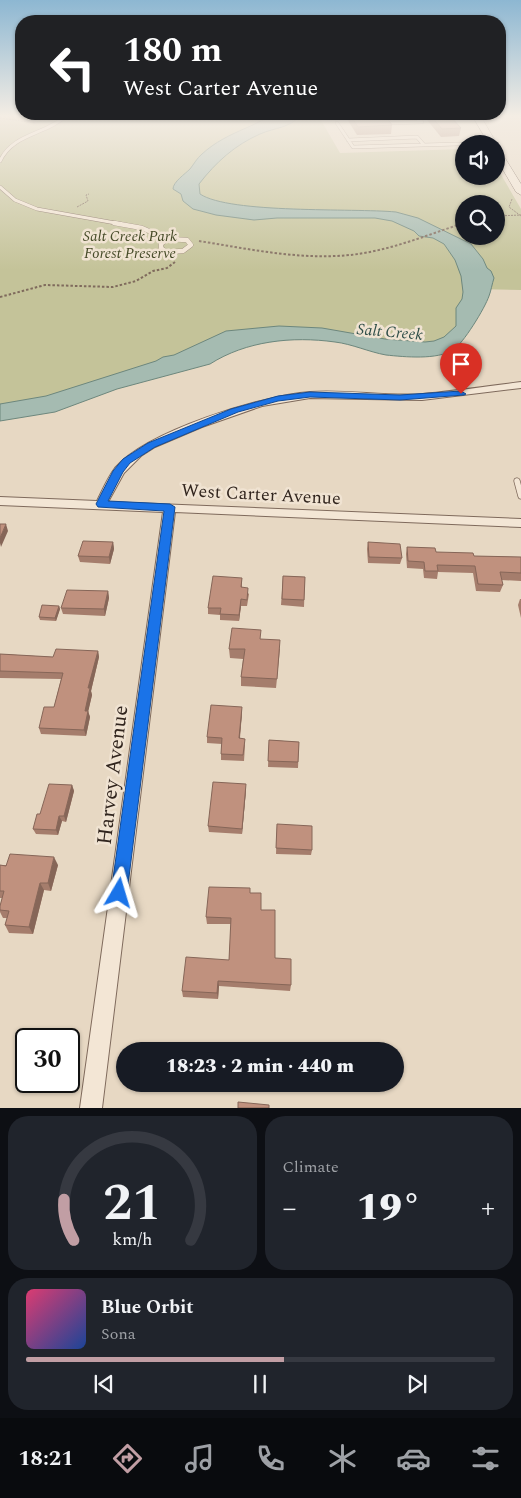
<!DOCTYPE html>
<meta charset="utf-8">
<style>
body{margin:0;font-family:Spectral,serif;background:#20242c;color:#f1f3f6;height:100vh;display:flex;flex-direction:column;font-size:19px;white-space:nowrap}
*{box-sizing:border-box;margin:0}
p{font-size:16px;color:#9ea1a6}
.icon{flex:none;width:28px;height:28px;fill:none;stroke:currentColor;stroke-width:2;stroke-linecap:round;stroke-linejoin:round}
.map{position:relative;height:1108px;overflow:hidden}
.sheet{display:flex;flex-direction:column;gap:8px;padding:8px;background:#0d0f14;flex:1}
.sheet>*{flex:none}
.banner{position:absolute;left:15px;top:15px;width:491px;height:105px;border-radius:20px;box-shadow:0 1px 4px #0004;background:#202124;color:#fff;overflow:hidden}
.buttons{position:absolute;left:455px;top:135px;display:grid;gap:10px}
.buttons a{display:grid;place-items:center;width:50px;height:50px;border-radius:50%;background:#171b24;box-shadow:0 1px 4px #0004;font-size:25px}
.speed{position:absolute;left:15px;top:1028px;display:flex;gap:10px;font-size:25px;font-weight:700;text-align:center}
.speed>*{display:grid;place-content:center;width:65px;height:65px;border-radius:50%;background:#171b24;box-shadow:0 1px 4px #0004;line-height:1}
.speed .limit{border:2px solid #111;border-radius:8px;background:#fff;color:#111}
.pin{position:absolute;display:grid;place-items:center;width:42px;height:42px;color:#fff;margin:-51px -21px;border-radius:50% 50% 50% 0;rotate:-45deg;box-shadow:0 0 5px #0007}
.pin .icon{rotate:45deg}
.me{position:absolute;width:55px;margin:-28px;rotate:7deg;stroke-linejoin:round;filter:drop-shadow(0 0 4px #0008)}
.turn{display:flex;align-items:center;gap:18px;height:105px;padding:0 25px;font-size:22px}
.turn .icon{width:65px;height:65px;stroke-width:2.5}
.turn b{display:block;font-size:35px;line-height:42px}
.big{font-size:38px;font-weight:800;line-height:1.1}
.sheet .tile{flex:1;display:flex;flex-direction:column;justify-content:center;gap:8px;min-width:0;padding:0 18px;border-radius:20px;background:#20242c}
.sheet .dial{align-items:center;gap:0}
.dial svg{height:130px;overflow:visible;fill:none;stroke:#363941;stroke-width:7;stroke-linecap:round;text-anchor:middle}
.dial text{fill:#f1f3f6;stroke:none}
.song{display:flex;align-items:center;gap:15px}
.cover{width:60px;height:60px;border-radius:8px;background:linear-gradient(135deg,hsl(340 70% 55%),hsl(220 70% 35%))}
.played{height:5px;border-radius:2px;background:linear-gradient(90deg,#c19ea4 55%,#363941 55%)}
.keys{display:flex;justify-content:space-around;direction:ltr}
.heat{display:flex;justify-content:space-between;align-items:center;font-size:28px;direction:ltr}
.sheet .tiles{flex:1;display:grid;gap:8px;grid-template-columns:1fr 1fr}
.tile:last-child{grid-column:span 2}
.trip{position:absolute;left:116px;top:1042px;width:288px;height:50px;border-radius:25px;background:#171b24;box-shadow:0 1px 4px #0004;font-weight:800;line-height:50px;text-align:center}
.dock{display:flex;height:80px;justify-content:space-around;align-items:center;background:#090b0e;color:#9ea1a6}
.dock .icon{width:35px;height:35px}
.dock .current{color:#c19ea4}
.dock b{font-size:22px;color:#f1f3f6}
.map>svg:first-child{display:block}
.green{fill:#c4c399;fill-rule:evenodd}
.water{fill:#a5bbb1;stroke:#6d877d}
.lines{fill:none;stroke-linecap:round;stroke-linejoin:round}
.lane-far2-casing{stroke:#7f6a5c;stroke-width:4}
.lane-far1-casing{stroke:#7f6a5c;stroke-width:5}
.lane-casing{stroke:#7f6a5c;stroke-width:7}
.street-casing{stroke:#7f6a5c;stroke-width:2}
.secondary-casing{stroke:#614c40;stroke-width:1}
.path-far1{stroke:#7f6a5c;stroke-width:1;stroke-dasharray:2 1;stroke-linecap:butt}
.path{stroke:#7f6a5c;stroke-width:2;stroke-dasharray:2.5 2;stroke-linecap:butt}
.lane-far2{stroke:#f3e6d5;stroke-width:3}
.lane-far1{stroke:#f3e6d5;stroke-width:4.5}
.lane{stroke:#f3e6d5;stroke-width:5.5}
.street{fill:#f3e6d5;fill-rule:evenodd}
.secondary{fill:#f3e6d5;fill-rule:evenodd}
.wall{fill:#a57d6c}
.shaded-wall{fill:#866658}
.building{fill:#c0917e;stroke:#866658}
.route{fill:#1a73e8;stroke:#114b97}
.labels{text-anchor:middle;stroke-width:5;stroke-linejoin:round;paint-order:stroke}
.far-park-label{font-size:15px;font-style:italic;fill:#464b28;stroke:#f0e3d2}
.far-water-label{font-size:16px;font-style:italic;fill:#304f49;stroke:#f0e3d2}
.street-label{font-size:18px;fill:#31251e;stroke:#f0e3d2}
.near-street-label{font-size:21px;fill:#31251e;stroke:#f0e3d2}
</style>
<div class="map">
<svg width="521" height="1108" viewBox="0 0 521 1108">
<rect width="100%" height="100%" fill="#e7d8c3"/>
<path class="green" d="M 0,115 L 318,115 L 340,153 L 464,149 L 464,176 L 496,176 L 496,166 L 521,209 L 521,290 L 476,289 L 458,337 L 418,349 L 290,332 L 0,410 ZM 464,204 L 496,204 L 496,236 L 464,236 Z"/>
<path class="water" d="M 279,115 L 301,115 C 288,129 276,127 260,134 C 235,145 216,162 199,184 L 200,194 C 230,214 353,208 396,212 L 418,218 L 471,244 L 483,259 L 487,268 L 491,271 L 494,278 C 492,284 491,291 489,296 C 485,308 463,344 453,350 C 437,360 405,357 386,355 C 369,352 352,344 335,342 C 292,336 246,341 210,364 L 117,389 L 55,412 L 0,421 L 0,404 L 46,396 L 156,361 L 163,357 L 174,355 L 226,331 L 279,326 L 322,328 L 385,339 L 425,342 L 434,341 L 444,337 L 456,326 L 456,308 L 462,299 L 463,292 L 461,276 L 455,260 L 444,244 L 433,238 L 419,236 L 414,231 L 392,221 L 375,218 L 277,218 L 254,220 L 216,215 L 193,209 L 183,201 L 181,194 L 173,189 C 173,182 185,174 190,169 C 194,164 197,158 202,154 C 215,142 230,135 246,128 C 258,123 266,117 279,115 Z"/>
<g class="lines">
<g class="lane-far2-casing">
<path id="lane-far2" d="M 383,115 L 386,118
M 415,117 L 422,122 L 390,123 L 386,118 Z
M 337,123 L 353,147 L 493,143
M 348,140 L 417,137 L 424,145
M 0,161 C 13,133 46,135 67,115
M 0,187 L 15,200 L 37,209 L 121,224"/>
</g>
<g class="lane-far1-casing">
<path id="lane-far1" d="M 114,223 L 142,228 L 167,239
M 167,239 L 187,240 L 191,245 L 183,251 L 166,252 L 161,248 L 161,244 Z"/>
</g>
<g class="lane-casing">
<path id="lane" d="M 517,481 L 521,496"/>
</g>
<g class="street-casing">
<path id="street" d="M 521,382 L 521,388 L 422,400 L 310,398 L 262,406 L 202,427 L 155,447 L 141,456 L 124,473 L 108,502 L 521,519 L 521,527 L 175,512 L 102,1108 L 80,1108 L 163,512 L 0,505 L 0,497 L 97,501 C 102,491 108,477 115,468 C 147,431 260,396 310,392 C 347,389 386,397 423,394 C 456,391 489,386 521,382 Z"/>
</g>
<g class="secondary-casing">
<path id="secondary" d="M 472,115 L 480,115 L 497,144 L 496,145 L 496,144 L 489,144 Z
M 496,147 L 500,150 L 521,184 L 521,195 L 516,192 L 496,158 Z"/>
</g>
<path class="path-far1" d="M 0,118 L 36,123
M 512,199 L 509,207 L 521,216
M 77,207 L 88,201 L 86,195 L 89,194
M 496,216 L 521,215
M 461,224 L 464,223"/>
<path class="path" d="M 199,241 C 249,249 299,260 350,255 C 389,251 427,235 464,223
M 0,297 L 45,285 L 113,287 L 136,281 L 153,271 L 167,268 L 175,262"/>
<use href="#lane-far2" class="lane-far2"/>
<use href="#lane-far1" class="lane-far1"/>
<use href="#lane" class="lane"/>
<use href="#street" class="street"/>
<use href="#secondary" class="secondary"/>
</g>
<path class="wall" d="M 347,115 L 385,115 L 392,125 L 391,134 L 357,135 L 347,119 Z
M 423,115 L 449,115 L 461,128 L 459,136 L 441,137 Z
M 113,542 L 114,549 L 110,564 L 80,562 L 78,556 Z
M 368,542 L 402,558 L 400,564 L 368,563 L 367,549 Z
M 407,547 L 436,552 L 474,556 L 521,557 L 521,581 L 501,580 L 503,585 L 500,592 L 476,591 L 473,573 L 438,572 L 437,579 L 424,578 L 423,569 L 407,568 L 406,554 Z
M 283,576 L 305,577 L 304,607 L 281,605 Z
M 242,578 L 242,587 L 249,594 L 247,606 L 241,606 L 239,621 L 220,620 L 220,615 L 208,614 L 208,608 Z
M 108,591 L 109,598 L 105,616 L 63,614 L 61,608 Z
M 520,599 L 521,599 L 521,618 L 518,605 Z
M 59,606 L 60,609 L 56,621 L 40,620 L 39,617 Z
M 261,639 L 280,649 L 276,688 L 241,686 L 241,677 L 243,659 L 230,658 L 229,649 Z
M 98,651 L 99,657 L 91,691 L 92,695 L 88,711 L 90,717 L 86,736 L 41,734 L 39,728 L 54,707 L 61,679 L 0,678 L 0,654 L 53,657 Z
M 242,713 L 240,738 L 245,745 L 244,761 L 221,760 L 221,754 L 222,744 L 207,743 L 207,737 Z
M 269,740 L 299,742 L 298,768 L 268,767 Z
M 72,785 L 74,791 L 66,822 L 62,821 L 58,835 L 36,834 L 33,829 L 40,814 Z
M 246,790 L 242,834 L 209,832 L 208,826 Z
M 277,824 L 312,850 L 311,855 L 276,854 Z
M 0,865 L 58,865 L 51,891 L 44,890 L 33,934 L 9,933 L 5,925 L 7,918 L 3,918 L 0,912 L 0,906 L 2,898 L 0,898 Z
M 251,893 L 261,910 L 275,958 L 291,985 L 290,991 L 219,986 L 218,999 L 183,997 L 182,991 L 229,960 L 231,924 L 207,924 L 206,917 Z"/>
<path class="shaded-wall" d="M 6,524 L 8,531 L 1,547 L 0,543 L 0,538 Z
M 113,542 L 114,549 L 110,564 L 109,557 Z
M 108,591 L 109,598 L 105,616 L 104,609 Z
M 241,599 L 241,606 L 239,621 L 239,615 Z
M 59,606 L 60,609 L 56,621 L 55,618 Z
M 98,651 L 99,657 L 91,691 L 92,695 L 87,717 L 85,711 L 88,688 Z
M 242,707 L 242,713 L 239,745 L 239,738 Z
M 88,711 L 90,717 L 86,736 L 84,730 Z
M 246,784 L 246,790 L 242,834 L 242,829 Z
M 72,785 L 74,791 L 66,822 L 64,816 Z
M 59,816 L 62,821 L 58,835 L 56,830 Z
M 54,857 L 58,865 L 51,891 L 48,883 Z
M 40,883 L 44,890 L 33,934 L 29,927 Z
M 218,981 L 219,986 L 218,999 L 217,993 Z"/>
<path class="building" d="M 350,115 L 385,115 L 392,125 L 358,127 Z
M 430,115 L 449,115 L 461,128 L 442,129 Z
M 0,524 L 6,524 L 0,538 Z
M 83,541 L 113,542 L 109,557 L 78,556 Z
M 368,542 L 400,544 L 402,558 L 369,557 Z
M 407,547 L 435,548 L 436,552 L 473,553 L 474,556 L 521,557 L 521,573 L 500,572 L 503,585 L 478,584 L 475,566 L 437,565 L 438,571 L 425,571 L 424,562 L 408,561 Z
M 213,576 L 242,578 L 241,587 L 248,588 L 247,600 L 241,599 L 239,615 L 220,614 L 221,608 L 208,608 Z
M 283,576 L 305,577 L 304,600 L 282,599 Z
M 67,590 L 108,591 L 104,609 L 61,608 Z
M 42,605 L 59,606 L 55,618 L 39,617 Z
M 232,628 L 261,630 L 260,639 L 280,640 L 277,679 L 241,677 L 245,649 L 229,649 Z
M 56,649 L 98,651 L 88,688 L 90,688 L 85,711 L 88,711 L 84,730 L 39,728 L 44,707 L 54,707 L 63,673 L 0,671 L 0,654 L 53,657 Z
M 211,705 L 242,707 L 239,738 L 245,739 L 243,755 L 221,754 L 222,738 L 207,737 Z
M 269,740 L 299,742 L 298,762 L 268,761 Z
M 213,782 L 246,784 L 242,829 L 208,826 Z
M 49,784 L 72,785 L 64,816 L 59,816 L 56,830 L 33,829 L 37,814 L 40,814 Z
M 277,824 L 312,826 L 312,850 L 276,848 Z
M 10,854 L 54,857 L 48,883 L 40,883 L 29,927 L 5,925 L 9,911 L 0,910 L 0,906 L 4,891 L 0,891 L 0,865 L 6,866 Z
M 209,887 L 250,888 L 250,893 L 261,893 L 261,910 L 275,910 L 275,958 L 291,959 L 291,985 L 218,981 L 217,993 L 182,991 L 186,957 L 229,960 L 231,918 L 206,917 Z
M 238,1102 L 269,1105 L 269,1108 L 238,1108 Z"/>
<linearGradient id="sky" x2="0" y2="1"><stop stop-color="#8db7d2"/><stop offset="0.43" stop-color="#f4ede4"/><stop offset="1" stop-color="#f4ede4" stop-opacity="0"/></linearGradient>
<rect width="521" height="270" fill="url(#sky)"/>
<path class="route" d="M 461,391 L 466,394 L 464,395 L 400,400 L 310,397 L 278,401 L 238,412 L 155,447 L 130,463 L 123,472 L 108,501 L 170,504 L 175,507 L 127,893 L 125,899 L 119,901 L 113,899 L 111,893 L 164,511 L 98,507 L 96,504 L 113,471 L 123,459 L 148,443 L 231,409 L 278,396 L 310,392 L 400,395 Z"/>
<g class="labels">
<g class="far-park-label">
<text x="130" y="241">Salt Creek Park<tspan x="130" dy="17">Forest Preserve</tspan></text>
</g>
<g class="far-water-label">
<text transform="translate(390 331) rotate(5)" y="6">Salt Creek</text>
</g>
<g class="street-label">
<text transform="translate(261 494) rotate(3)" y="6">West Carter Avenue</text>
</g>
<g class="near-street-label">
<text transform="translate(112 775) rotate(-83)" y="7">Harvey Avenue</text>
</g>
</g>
</svg>
<div class="buttons">
<a><svg class="icon" aria-label="sound" viewBox="0 0 24 24"><path d="M4 9h4l5-4v14l-5-4H4zM17 9q2 3 0 6"/></svg></a>
<a><svg class="icon" aria-label="search" viewBox="0 0 24 24"><circle cx="10" cy="10" r="6"/><path d="M15 15l6 6"/></svg></a>
</div>
<div class="speed"><div class="limit">30</div></div>
<div class="pin" style="left:461px;top:394px;background:#d93025"><svg class="icon" aria-label="arrive" viewBox="0 0 24 24"><path d="M6 21V4h12l-3 4 3 4H6"/></svg></div>
<svg class="me" style="left:119px;top:893px" viewBox="-20 -20 40 40"><path d="M0-17L14 15 0 8-14 15z" fill="#1a73e8" stroke="#fff" stroke-width="4"/></svg>
<div class="trip">18:23 · 2 min · 440 m</div>
<div class="banner">
<div class="turn"><svg class="icon" aria-label="left" viewBox="0 0 24 24"><path d="M17 20v-9H6M10 6l-5 5 5 5"/></svg><div><b>180 m</b>West Carter Avenue</div></div>
</div>
</div>
<section class="sheet">
<div class="tiles">
<div class="tile dial"><svg viewBox="0 0 100 80">
<path d="M14 69A42 42 0 1 1 86 69"/>
<path d="M14 69A42 42 0 0 1 8 44" stroke="#c19ea4"/>
<text x="50" y="56" font-size="32" font-weight="700">21</text>
<text x="50" y="72" font-size="11">km/h</text>
</svg></div>
<div class="tile"><p>Climate</p>
<div class="heat"><a>−</a><b class="big">19°</b><a>+</a></div>
</div>
<div class="tile">
<div class="song"><i class="cover"></i><div><b>Blue Orbit</b><p>Sona</p></div></div>
<div class="played"></div>
<div class="keys"><svg class="icon" aria-label="previous" viewBox="0 0 24 24"><path d="M18 5L8 12l10 7zM5 5v14"/></svg><svg class="icon" aria-label="pause" viewBox="0 0 24 24"><path d="M8 5v14M16 5v14"/></svg><svg class="icon" aria-label="next" viewBox="0 0 24 24"><path d="M6 5l10 7-10 7zM19 5v14"/></svg></div>
</div>
</div>
</section>
<nav class="dock">
<b>18:21</b>
<svg class="icon current" aria-label="directions" viewBox="0 0 24 24"><path d="M12 3l9 9-9 9-9-9zM9 14v-3h6M13 9l2 2-2 2"/></svg>
<svg class="icon" aria-label="music" viewBox="0 0 24 24"><path d="M9 18V5l10-2v13"/><circle cx="6" cy="18" r="3"/><circle cx="16" cy="16" r="3"/></svg>
<svg class="icon" aria-label="phone" viewBox="0 0 24 24"><path d="M5 4h4l2 5-3 2q2 4 5 5l2-3 5 2v4C11 20 4 13 5 4z"/></svg>
<svg class="icon" aria-label="climate" viewBox="0 0 24 24"><path d="M12 3v18M4 7l16 10M4 17L20 7"/></svg>
<svg class="icon" aria-label="car" viewBox="0 0 24 24"><path d="M5 17H2v-5l4-1 3-4h7l3 4 3 1v5h-3M9 17h6M6 11h13"/><circle cx="7" cy="17" r="2"/><circle cx="17" cy="17" r="2"/></svg>
<svg class="icon" aria-label="filters" viewBox="0 0 24 24"><path d="M4 7h16M4 17h16"/><circle cx="9" cy="7" r="2"/><circle cx="15" cy="17" r="2"/></svg>
</nav>
